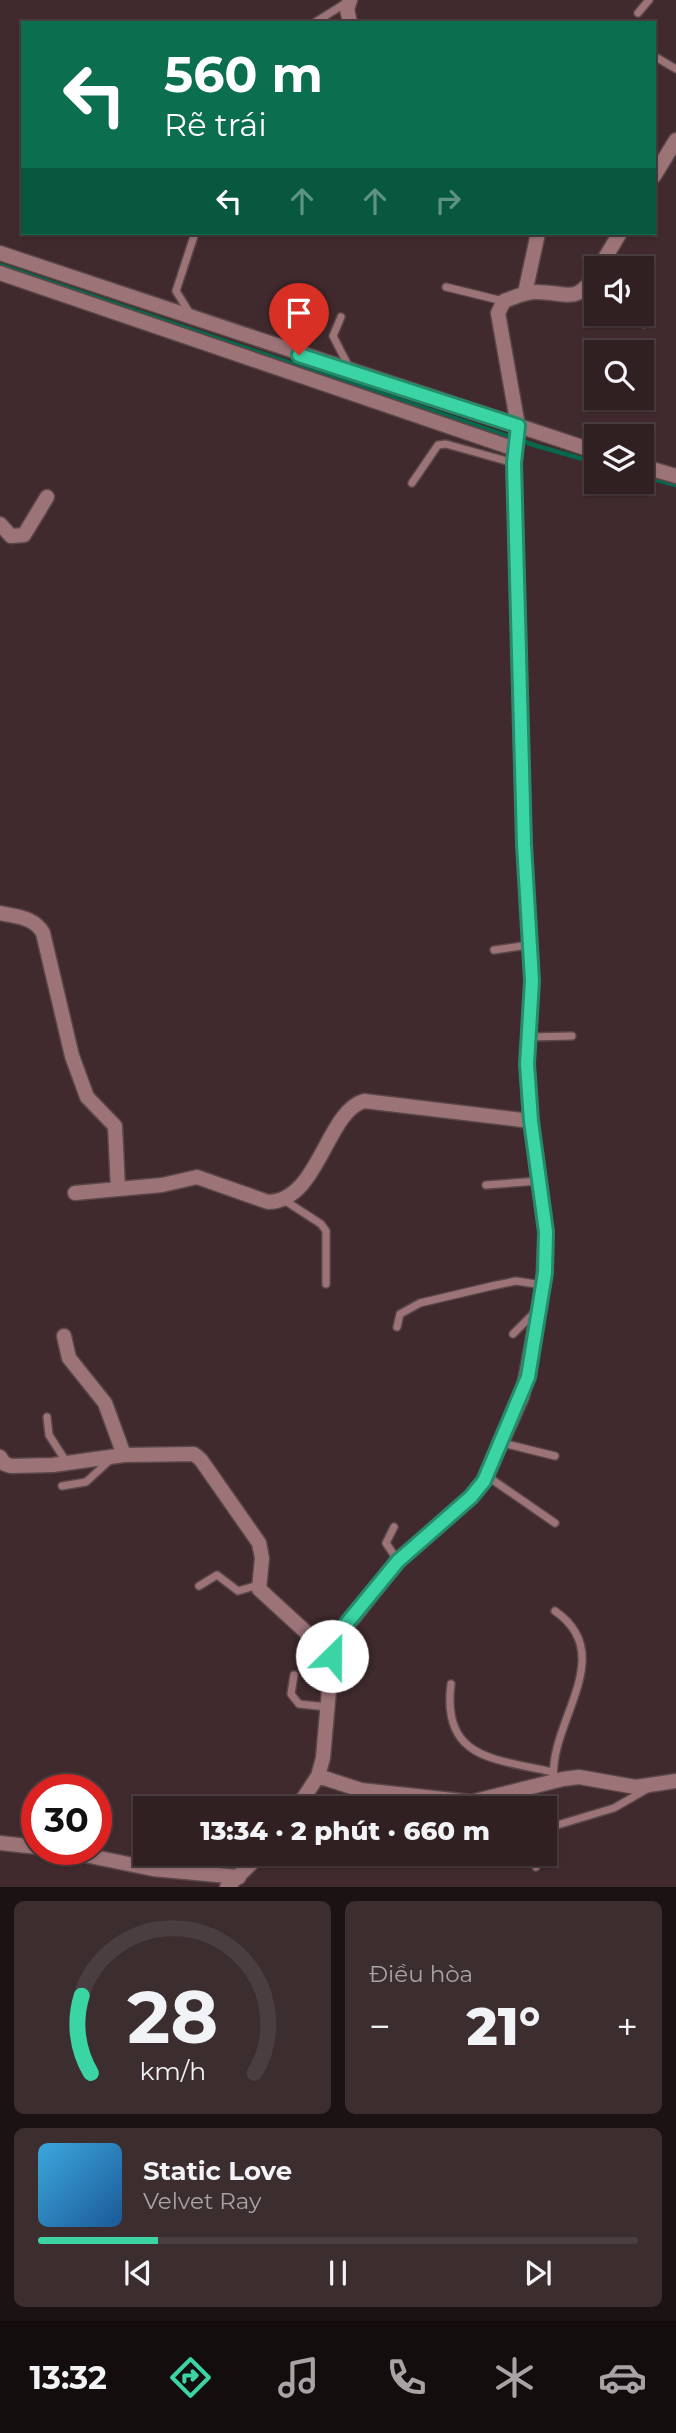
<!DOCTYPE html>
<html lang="vi">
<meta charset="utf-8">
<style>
body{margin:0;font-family:Montserrat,sans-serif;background:#3c2d2f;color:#f1f3f6;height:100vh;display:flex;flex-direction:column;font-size:26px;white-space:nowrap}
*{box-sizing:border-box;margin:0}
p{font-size:23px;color:#a8a3a5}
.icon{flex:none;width:38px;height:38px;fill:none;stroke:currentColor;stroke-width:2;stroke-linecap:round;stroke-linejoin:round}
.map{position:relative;height:1887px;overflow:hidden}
.sheet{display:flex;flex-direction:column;gap:14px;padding:14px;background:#1a1213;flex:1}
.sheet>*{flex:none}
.banner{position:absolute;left:21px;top:21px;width:635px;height:214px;border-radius:0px;box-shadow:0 2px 5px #0004,0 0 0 2px #4b3e40;background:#0b6e4f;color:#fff;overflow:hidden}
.fabs{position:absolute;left:584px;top:256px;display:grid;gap:14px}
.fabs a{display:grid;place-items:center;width:70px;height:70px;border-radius:0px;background:#302022;box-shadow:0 2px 5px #0004,0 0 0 2px #4b3e40;font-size:35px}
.speed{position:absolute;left:21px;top:1774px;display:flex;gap:14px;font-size:35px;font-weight:700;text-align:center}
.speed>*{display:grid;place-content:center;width:91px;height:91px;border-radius:50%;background:#302022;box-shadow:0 2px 5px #0004,0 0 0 2px #4b3e40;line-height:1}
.speed .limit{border:10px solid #d22;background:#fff;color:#111}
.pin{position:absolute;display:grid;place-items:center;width:60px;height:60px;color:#fff;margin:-72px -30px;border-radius:50% 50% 50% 0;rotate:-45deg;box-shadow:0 0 7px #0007}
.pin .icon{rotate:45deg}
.me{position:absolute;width:77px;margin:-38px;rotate:23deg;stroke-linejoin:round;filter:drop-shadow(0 0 5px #0008)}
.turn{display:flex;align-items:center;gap:24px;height:147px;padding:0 28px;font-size:32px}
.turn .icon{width:91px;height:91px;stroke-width:2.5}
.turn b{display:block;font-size:49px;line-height:60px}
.lanes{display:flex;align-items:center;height:66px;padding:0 28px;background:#0003;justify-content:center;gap:35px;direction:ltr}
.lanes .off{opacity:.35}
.big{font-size:52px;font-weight:800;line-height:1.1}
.sheet .tile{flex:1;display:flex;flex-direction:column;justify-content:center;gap:10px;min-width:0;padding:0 24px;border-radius:10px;background:#3c2d2f}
.sheet .dial{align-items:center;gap:0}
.dial svg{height:182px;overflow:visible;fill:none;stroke:#4b3e40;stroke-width:7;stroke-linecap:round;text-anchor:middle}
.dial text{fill:#f1f3f6;stroke:none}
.song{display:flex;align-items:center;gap:21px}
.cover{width:84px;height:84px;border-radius:10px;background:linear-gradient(135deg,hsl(200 70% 55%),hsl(210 70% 35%))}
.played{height:7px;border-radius:4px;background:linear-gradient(90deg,#3ad4a5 20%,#4b3e40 20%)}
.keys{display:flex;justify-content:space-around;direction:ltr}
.heat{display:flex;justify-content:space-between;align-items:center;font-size:38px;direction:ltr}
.sheet .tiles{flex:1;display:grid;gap:14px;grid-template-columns:1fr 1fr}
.tile:last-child{grid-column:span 2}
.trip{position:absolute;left:133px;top:1796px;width:424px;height:70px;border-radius:0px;background:#302022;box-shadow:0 2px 5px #0004,0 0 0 2px #4b3e40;font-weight:800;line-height:70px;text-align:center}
.tabs{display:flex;height:112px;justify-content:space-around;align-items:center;background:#130d0e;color:#a8a3a5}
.tabs .icon{width:49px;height:49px}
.tabs .on{color:#3ad4a5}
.tabs b{font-size:32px;color:#f1f3f6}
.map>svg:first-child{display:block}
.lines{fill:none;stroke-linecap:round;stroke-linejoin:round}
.stream{stroke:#07674d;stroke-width:4.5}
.lane-casing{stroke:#5b4648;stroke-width:10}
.street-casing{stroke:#5b4648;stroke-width:17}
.lane{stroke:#9c7478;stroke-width:7}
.street{stroke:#9c7478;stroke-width:14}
.route-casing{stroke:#268a6b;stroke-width:18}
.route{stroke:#3ad4a5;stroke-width:12}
</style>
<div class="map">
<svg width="676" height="1887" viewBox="0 0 676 1887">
<rect width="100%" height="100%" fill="#402a2d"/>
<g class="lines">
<path class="stream" d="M 0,265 L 537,446 L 597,463
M 642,476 L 676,485"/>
<g class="lane-casing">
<path id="lane" d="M 638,13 L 649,0
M 314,23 L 349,1
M 654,56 L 676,69
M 446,287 L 503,301
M 582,293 L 597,299
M 189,312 L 176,291 L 195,233
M 624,313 L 644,324
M 341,317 L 333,336 L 350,369
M 412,483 L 438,445 L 446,444 L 514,463
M 494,950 L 529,945
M 529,1037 L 572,1036
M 486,1185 L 539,1181
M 284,1200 L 321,1224 L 326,1231 L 326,1284
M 397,1327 L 400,1314 L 420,1303 L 492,1286 L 516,1281 L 543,1285
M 513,1334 L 536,1311
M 47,1417 L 49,1435 L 67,1463
M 502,1443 L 555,1456
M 487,1476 L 555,1523
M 62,1486 L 86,1482 L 111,1459
M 394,1527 L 386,1543 L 398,1561
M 199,1586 L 217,1575 L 238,1591 L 258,1585
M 294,1675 L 291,1694 L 299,1704 L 327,1707
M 451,1684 C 441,1761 498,1759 553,1772
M 554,1781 C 547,1723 620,1656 555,1611
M 544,1829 L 614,1808 L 647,1789
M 530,1853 L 536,1867"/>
</g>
<g class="street-casing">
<path id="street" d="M 350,0 L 347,9 L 350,23
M 654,176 L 676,140
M 0,253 L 597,452
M 599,268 L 620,233
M 0,273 L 515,449
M 525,293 L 538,233
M 642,466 L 676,476
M 0,524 L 11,536 L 24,535 L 47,497
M 0,913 C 17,917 34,917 43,933 L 72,1056 L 87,1097 L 115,1126 L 118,1189
M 75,1193 L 162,1185 L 197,1177 L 268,1202 C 319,1201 326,1112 364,1101 L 531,1121
M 64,1336 L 69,1358 L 105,1403 L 124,1455 L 194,1454 L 201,1460 L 259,1543 L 262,1558 L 259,1589 L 332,1656
M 0,1457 L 5,1464 L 11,1466 L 53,1465 L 124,1455
M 318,1776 L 361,1790 L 471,1802 L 563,1779 L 579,1777 L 636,1787 L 676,1781
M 297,1808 L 318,1776 L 323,1758 L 332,1656 L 337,1639 L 398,1561 L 471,1497 L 484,1481 L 522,1397 L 543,1285 L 546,1232 L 531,1121 L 527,1064 L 532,981 L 524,844 L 514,463 L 518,426 L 498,313 L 504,301 C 515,297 525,292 536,292 C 569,292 576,306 597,272
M 0,1843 L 37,1847
M 60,1850 L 153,1869 L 239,1877
M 227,1887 L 262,1853"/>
</g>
<use href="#lane" class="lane"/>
<use href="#street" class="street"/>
</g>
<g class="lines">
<g class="route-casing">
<path id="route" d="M 299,355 L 518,426 L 514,463 L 524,844 L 532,981 L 527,1064 L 531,1121 L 546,1232 L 545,1273 L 528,1377 L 484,1481 L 471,1497 L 398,1561 L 347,1623 L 332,1656"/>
</g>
<use href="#route" class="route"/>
</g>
</svg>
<div class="fabs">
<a><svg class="icon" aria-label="sound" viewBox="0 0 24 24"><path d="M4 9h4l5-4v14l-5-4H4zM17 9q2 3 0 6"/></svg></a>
<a><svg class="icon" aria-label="search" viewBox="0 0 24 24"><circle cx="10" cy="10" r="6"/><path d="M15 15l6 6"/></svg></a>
<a><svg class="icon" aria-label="layers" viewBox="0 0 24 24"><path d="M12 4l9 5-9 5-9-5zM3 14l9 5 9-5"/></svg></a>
</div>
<div class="speed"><div class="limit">30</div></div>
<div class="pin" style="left:299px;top:355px;background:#d93025"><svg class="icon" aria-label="arrive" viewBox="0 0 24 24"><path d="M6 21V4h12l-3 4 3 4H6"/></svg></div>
<svg class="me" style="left:332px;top:1656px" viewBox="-20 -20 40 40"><circle r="19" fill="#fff"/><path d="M0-13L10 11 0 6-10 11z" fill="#3ad4a5"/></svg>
<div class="trip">13:34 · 2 phút · 660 m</div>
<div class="banner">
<div class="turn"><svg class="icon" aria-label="left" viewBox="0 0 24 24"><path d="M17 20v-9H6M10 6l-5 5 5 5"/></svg><div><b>560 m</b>Rẽ trái</div></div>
<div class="lanes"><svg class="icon" aria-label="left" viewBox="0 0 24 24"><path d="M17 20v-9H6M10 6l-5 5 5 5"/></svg><svg class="icon off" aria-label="ahead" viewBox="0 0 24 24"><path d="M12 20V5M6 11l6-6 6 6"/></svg><svg class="icon off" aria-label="ahead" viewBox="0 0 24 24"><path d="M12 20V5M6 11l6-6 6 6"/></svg><svg class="icon off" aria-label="right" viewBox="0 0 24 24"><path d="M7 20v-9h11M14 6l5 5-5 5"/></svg></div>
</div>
</div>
<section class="sheet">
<div class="tiles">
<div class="tile dial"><svg viewBox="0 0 100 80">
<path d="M14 69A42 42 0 1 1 86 69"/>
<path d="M14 69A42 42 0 0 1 10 35" stroke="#3ad4a5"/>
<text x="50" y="56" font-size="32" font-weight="700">28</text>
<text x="50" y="72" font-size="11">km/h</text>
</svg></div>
<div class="tile"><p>Điều hòa</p>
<div class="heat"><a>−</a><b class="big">21°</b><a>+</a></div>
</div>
<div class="tile">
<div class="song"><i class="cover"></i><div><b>Static Love</b><p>Velvet Ray</p></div></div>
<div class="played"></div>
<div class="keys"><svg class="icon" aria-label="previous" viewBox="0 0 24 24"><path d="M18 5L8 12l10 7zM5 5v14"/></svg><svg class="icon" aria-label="pause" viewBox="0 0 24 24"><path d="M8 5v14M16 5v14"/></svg><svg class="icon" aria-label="next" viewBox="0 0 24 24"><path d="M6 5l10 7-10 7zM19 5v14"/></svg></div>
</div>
</div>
</section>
<nav class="tabs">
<b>13:32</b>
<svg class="icon on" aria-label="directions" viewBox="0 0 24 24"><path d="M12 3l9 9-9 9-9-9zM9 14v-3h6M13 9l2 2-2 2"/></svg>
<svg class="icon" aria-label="music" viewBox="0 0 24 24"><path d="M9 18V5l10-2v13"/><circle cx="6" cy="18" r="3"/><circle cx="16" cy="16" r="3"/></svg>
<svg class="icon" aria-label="phone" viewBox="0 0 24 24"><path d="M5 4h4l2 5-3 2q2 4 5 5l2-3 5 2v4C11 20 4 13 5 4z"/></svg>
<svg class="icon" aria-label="climate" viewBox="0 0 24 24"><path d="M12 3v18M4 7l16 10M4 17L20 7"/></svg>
<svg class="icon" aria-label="car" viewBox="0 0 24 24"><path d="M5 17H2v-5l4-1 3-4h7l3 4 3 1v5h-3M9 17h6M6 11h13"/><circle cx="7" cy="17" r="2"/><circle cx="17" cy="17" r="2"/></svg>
</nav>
